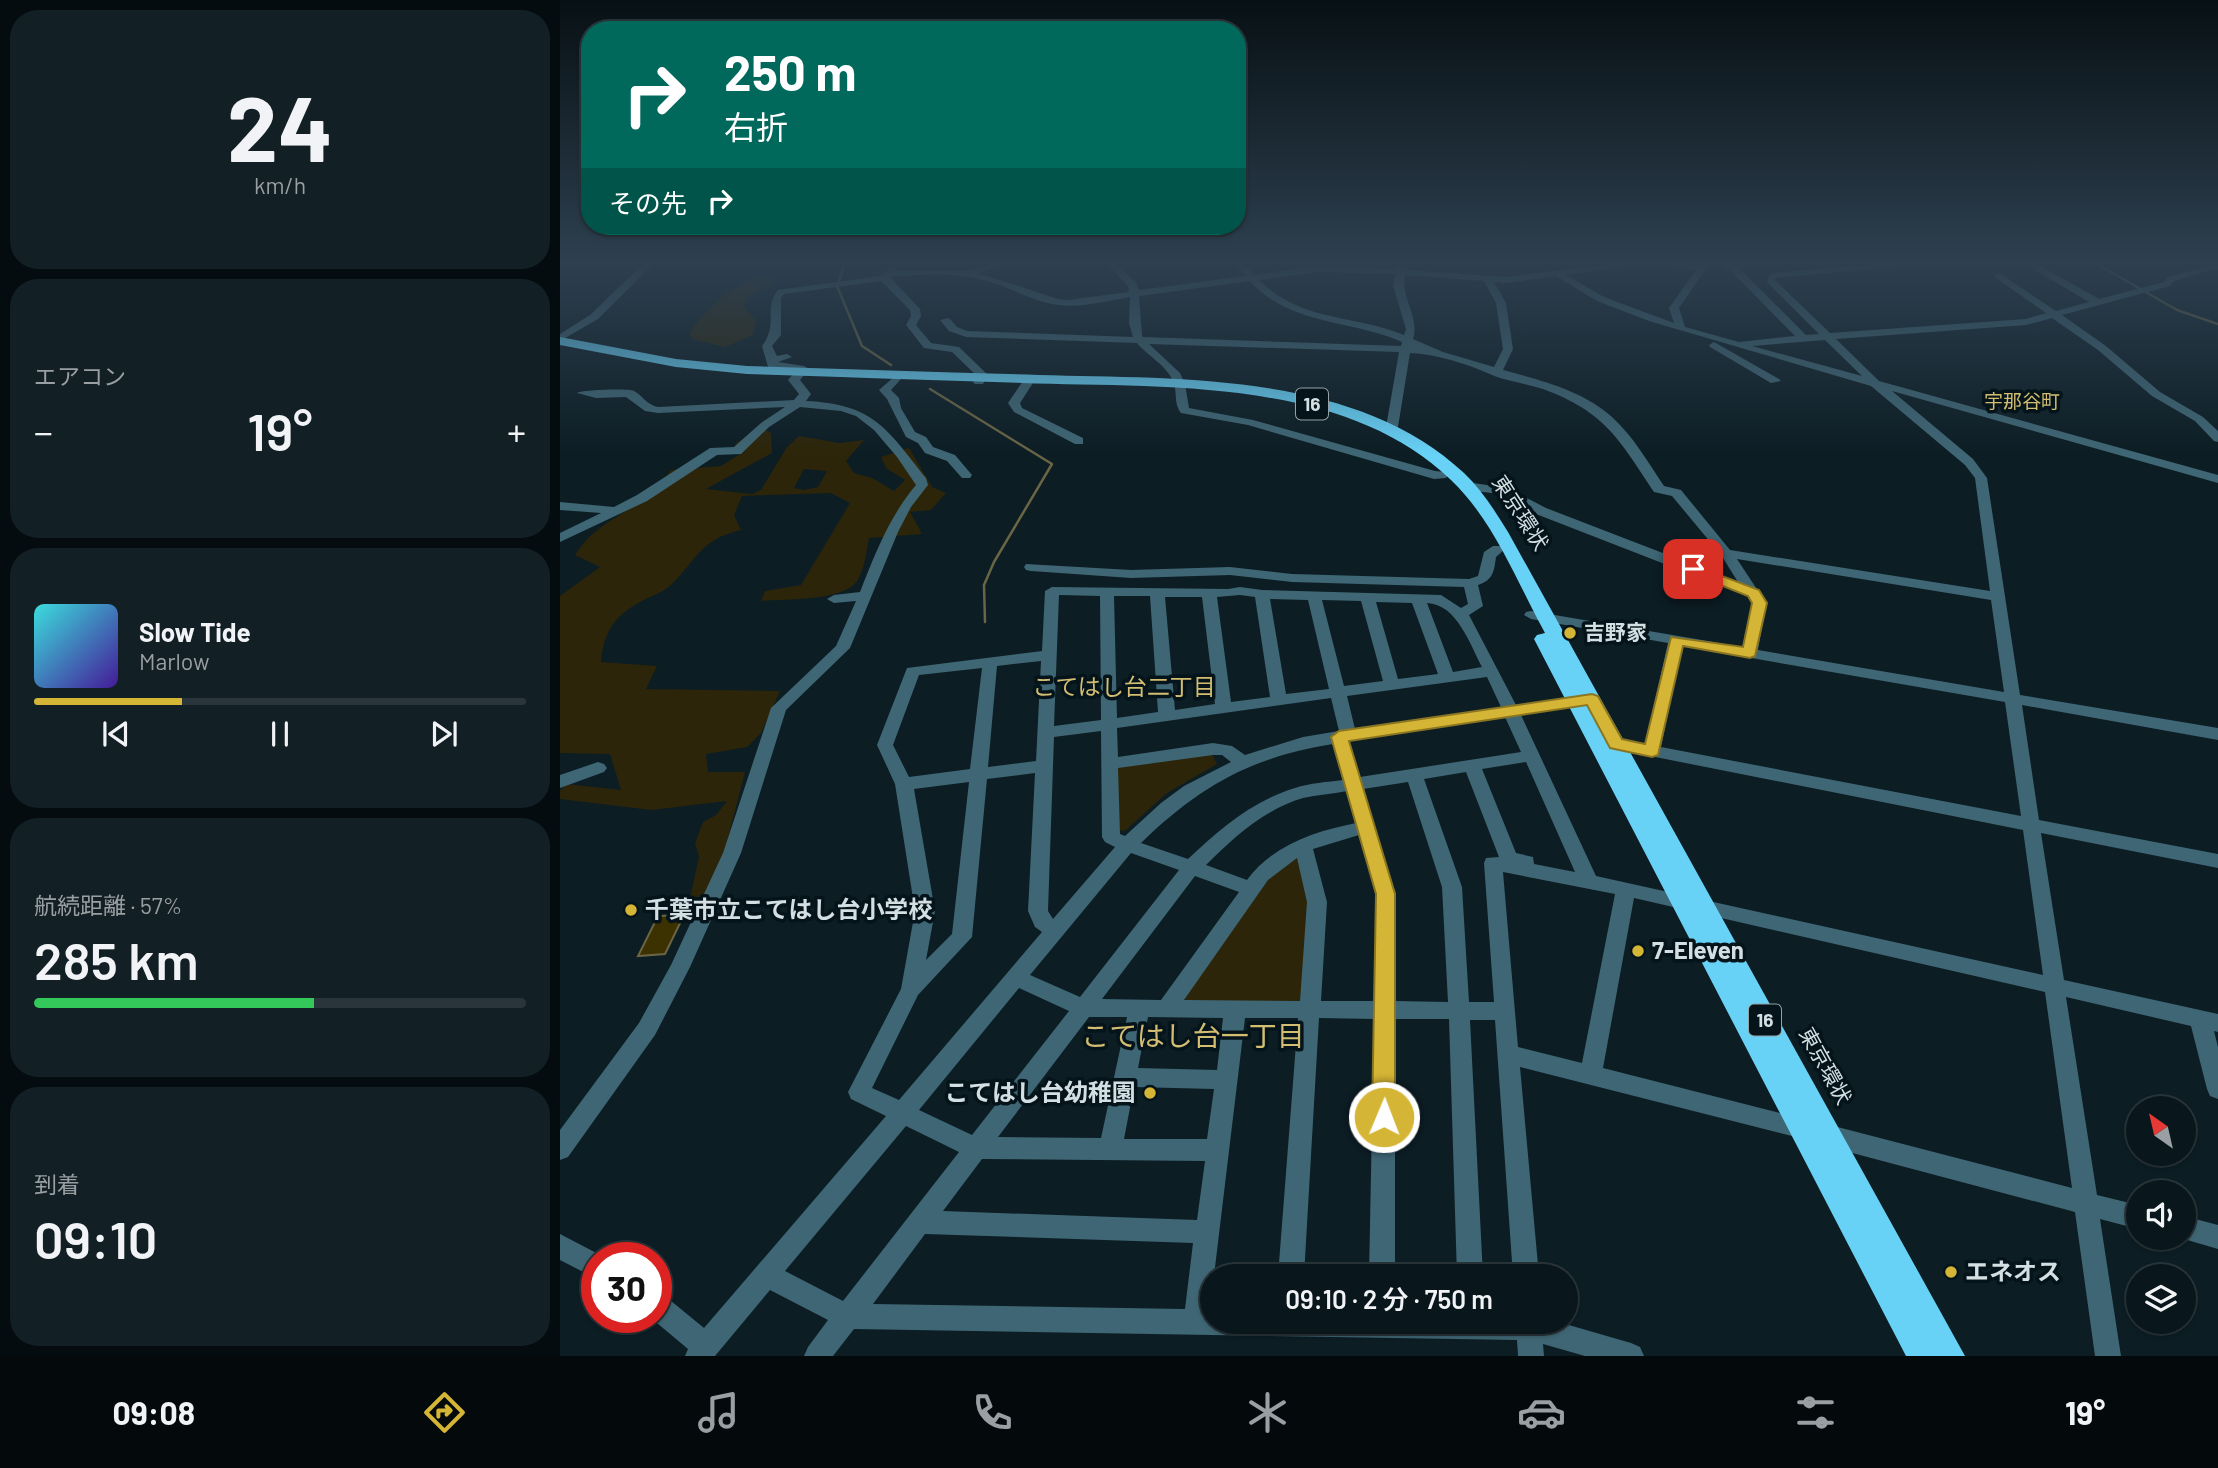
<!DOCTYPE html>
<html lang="ja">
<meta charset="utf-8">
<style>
body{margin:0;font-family:Barlow,"Noto Sans JP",sans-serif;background:#121f24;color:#f1f3f6;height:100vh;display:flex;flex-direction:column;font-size:26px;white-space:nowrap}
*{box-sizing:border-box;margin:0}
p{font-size:23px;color:#999fa3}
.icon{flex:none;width:38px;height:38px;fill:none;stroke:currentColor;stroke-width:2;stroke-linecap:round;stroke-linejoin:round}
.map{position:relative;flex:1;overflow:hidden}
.panel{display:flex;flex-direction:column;gap:10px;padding:10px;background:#050c0f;width:560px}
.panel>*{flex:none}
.banner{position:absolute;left:21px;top:21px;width:665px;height:214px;border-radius:28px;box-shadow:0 2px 5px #0004,0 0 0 2px #29353a;background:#00695c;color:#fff;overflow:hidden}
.needle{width:46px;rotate:326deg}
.tools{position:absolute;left:1566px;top:1096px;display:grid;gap:14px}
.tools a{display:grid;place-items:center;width:70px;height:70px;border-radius:50%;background:#09161b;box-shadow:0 2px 5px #0004,0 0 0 2px #29353a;font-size:35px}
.speed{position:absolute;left:21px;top:1242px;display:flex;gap:14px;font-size:35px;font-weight:700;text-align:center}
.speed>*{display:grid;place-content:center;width:91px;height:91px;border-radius:50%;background:#09161b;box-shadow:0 2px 5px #0004,0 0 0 2px #29353a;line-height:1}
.speed .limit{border:10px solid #d22;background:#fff;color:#111}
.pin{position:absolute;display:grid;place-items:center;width:60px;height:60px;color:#fff;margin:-30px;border-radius:14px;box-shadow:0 4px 10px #0006}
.me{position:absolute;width:77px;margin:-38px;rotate:1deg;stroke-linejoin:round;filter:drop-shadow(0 0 5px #0008)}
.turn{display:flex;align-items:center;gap:24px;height:147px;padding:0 28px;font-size:32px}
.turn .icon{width:91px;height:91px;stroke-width:2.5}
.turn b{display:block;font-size:49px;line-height:60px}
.then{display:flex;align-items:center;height:66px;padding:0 28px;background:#0003;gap:14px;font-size:26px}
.big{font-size:52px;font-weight:600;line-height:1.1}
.panel .card{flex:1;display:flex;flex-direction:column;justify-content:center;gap:10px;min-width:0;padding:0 24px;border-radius:28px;background:#121f24}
.panel .dial{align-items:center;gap:0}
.dial b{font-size:91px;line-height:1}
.song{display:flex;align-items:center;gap:21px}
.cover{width:84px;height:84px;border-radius:10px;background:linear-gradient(135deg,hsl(180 70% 55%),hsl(260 70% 35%))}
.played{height:7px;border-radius:4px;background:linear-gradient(90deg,#d5b535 30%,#29353a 30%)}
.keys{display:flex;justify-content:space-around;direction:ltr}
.heat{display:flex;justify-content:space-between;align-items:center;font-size:38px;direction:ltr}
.charge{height:10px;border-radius:5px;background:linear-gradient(90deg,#34c759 57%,#29353a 0)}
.trip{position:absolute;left:640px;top:1264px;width:378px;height:70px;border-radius:35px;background:#09161b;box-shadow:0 2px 5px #0004,0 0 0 2px #29353a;font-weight:600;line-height:70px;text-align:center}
.menu{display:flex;height:112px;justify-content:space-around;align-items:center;background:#04090b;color:#999fa3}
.menu .icon{width:49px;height:49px}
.menu .on{color:#d5b535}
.menu b{font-size:32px;color:#f1f3f6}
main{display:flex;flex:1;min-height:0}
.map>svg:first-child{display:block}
.green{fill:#2c2509;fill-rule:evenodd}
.water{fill:#3c3100;stroke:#6a6544;stroke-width:2}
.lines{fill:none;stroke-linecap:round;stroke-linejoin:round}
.stream{stroke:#6a6544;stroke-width:2.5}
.minor{fill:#3f6674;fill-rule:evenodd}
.highway{fill:#68d1f6;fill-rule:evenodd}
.route{fill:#d5b535;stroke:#8a7622;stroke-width:2}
.poi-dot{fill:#d5b535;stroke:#04141a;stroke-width:2.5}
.labels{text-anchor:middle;stroke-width:7;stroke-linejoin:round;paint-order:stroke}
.far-neighbourhood-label{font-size:19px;fill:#d2bd71;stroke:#04141a}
.shield{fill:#04141a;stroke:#96a2a7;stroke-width:2}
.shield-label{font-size:19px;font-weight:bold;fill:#d4dfe3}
.street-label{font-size:21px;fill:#d4dfe3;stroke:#04141a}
.poi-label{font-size:21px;font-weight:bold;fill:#d4dfe3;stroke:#04141a;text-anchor:start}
.neighbourhood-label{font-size:23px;fill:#d2bd71;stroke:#04141a}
.near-poi-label{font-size:24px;font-weight:bold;fill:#d4dfe3;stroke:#04141a;text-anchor:start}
.near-neighbourhood-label{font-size:28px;fill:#d2bd71;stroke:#04141a}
</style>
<main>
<section class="panel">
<div class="card dial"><b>24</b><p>km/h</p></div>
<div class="card"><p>エアコン</p>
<div class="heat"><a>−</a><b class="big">19°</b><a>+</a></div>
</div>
<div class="card">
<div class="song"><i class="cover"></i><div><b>Slow Tide</b><p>Marlow</p></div></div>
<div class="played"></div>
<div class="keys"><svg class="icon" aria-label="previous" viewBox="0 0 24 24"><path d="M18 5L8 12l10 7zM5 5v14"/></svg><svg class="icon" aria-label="pause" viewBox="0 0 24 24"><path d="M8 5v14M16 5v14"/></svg><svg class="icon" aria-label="next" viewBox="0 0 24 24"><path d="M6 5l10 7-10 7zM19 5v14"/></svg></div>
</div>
<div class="card"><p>航続距離 · 57%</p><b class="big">285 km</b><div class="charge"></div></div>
<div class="card"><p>到着</p><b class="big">09:10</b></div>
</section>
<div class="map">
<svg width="1658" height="1356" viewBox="0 0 1658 1356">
<rect width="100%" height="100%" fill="#0c1d24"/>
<path class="green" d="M 201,277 L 209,278 L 213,282 L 186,299 L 184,307 L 196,321 L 193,335 L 165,347 L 132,339 L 129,333 C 152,304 165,289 201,277 Z
M 200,427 L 211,433 L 212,453 L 146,489 L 192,494 L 201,490 L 227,447 L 239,436 L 280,443 L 304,440 L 286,461 L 294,473 L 312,478 L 334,491 L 345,480 L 326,468 L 321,457 L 349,448 L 372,487 L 386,493 L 371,510 L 350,512 L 362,534 L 309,538 C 306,553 305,568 297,581 C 284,601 225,599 201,601 L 205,591 L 241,585 L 290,503 L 271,493 L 182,496 L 174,515 L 181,530 C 139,540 138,559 110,586 C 103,592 93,595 86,599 C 56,614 44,629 41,662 L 97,666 L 86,689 L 220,691 L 201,733 L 187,747 L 146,754 L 148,772 L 185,772 L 153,896 L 130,898 L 139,857 L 135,843 L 143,822 L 156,815 L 167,801 L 91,810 L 0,799 L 0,791 L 6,784 L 61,790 L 50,754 L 0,753 L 0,596 L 40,567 L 15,555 C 32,527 59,517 85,499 C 95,492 103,480 111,470 L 161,466 L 185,451 L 175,444 ZM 244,469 L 267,471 L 258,487 L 244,490 L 234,488 Z
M 651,752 L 657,764 L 607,793 L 565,831 L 555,830 L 553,769 L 560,765 Z
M 736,854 L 753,904 L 747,998 L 739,1004 L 629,1004 L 623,996 L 701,884 Z"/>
<path class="water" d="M 124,915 L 105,954 L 78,956 L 98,916 Z"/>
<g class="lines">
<path class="stream" d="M 285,264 L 277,286 L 302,346 L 331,365
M 1537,264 L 1617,310 L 1658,324
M 370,389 L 492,464 L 434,562 L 424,585 L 425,622"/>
<path class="minor" d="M 83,264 L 93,264 L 38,319 L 0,341 L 0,334 L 30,315 Z
M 430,264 L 447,264 L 418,273 L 498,299 L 508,300 L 569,292 L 568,286 L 547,264 L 557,264 L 576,283 L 579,290 L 685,276 L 676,264 L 685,264 L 694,275 L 756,266 L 837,269 L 839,264 L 847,264 L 847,270 L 946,277 L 1048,264 L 1077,264 L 1006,275 L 1044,297 L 1114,323 L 1109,308 L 1136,270 L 1095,264 L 1156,264 L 1145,270 L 1119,308 L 1125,327 L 1179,342 L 1235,336 L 1169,269 L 1163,268 L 1162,264 L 1199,264 L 1179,268 L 1246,335 L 1259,334 L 1207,282 L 1210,273 L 1316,264 L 1363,264 L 1216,278 L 1215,280 L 1270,333 L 1466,319 L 1486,313 L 1436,278 L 1434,276 L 1439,273 L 1496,311 L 1529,302 L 1465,264 L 1477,264 L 1539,299 L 1604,282 L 1608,277 L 1658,264 L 1658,268 L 1614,281 L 1610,286 L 1502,315 L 1546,346 L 1600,392 L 1643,417 L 1658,431 L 1658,442 L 1654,441 L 1635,421 L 1592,396 L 1538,350 L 1492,318 L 1466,325 L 1276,339 L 1319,381 L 1658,475 L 1658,483 L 1332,391 L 1413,459 L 1427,478 L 1460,695 L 1658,728 L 1658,740 L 1462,705 L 1479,820 L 1658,854 L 1658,868 L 1481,833 L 1504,980 L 1658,1014 L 1658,1032 L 1654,1031 L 1658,1047 L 1658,1099 L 1650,1096 L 1647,1089 L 1631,1026 L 1506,997 L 1537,1195 L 1578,1205 L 1578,1229 L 1540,1219 L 1561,1356 L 1535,1356 L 1515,1212 L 1266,1146 L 1258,1142 L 1255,1135 L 1258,1128 L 1266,1124 L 1512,1188 L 1485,992 L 1074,898 L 1043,1068 L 1244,1119 L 1252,1122 L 1255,1129 L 1252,1136 L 1244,1139 L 960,1067 L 979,1276 L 953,1276 L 935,1020 L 910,1020 L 923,1276 L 897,1276 L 889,1019 L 835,1019 L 835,1276 L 809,1276 L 814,1019 L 759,1018 L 744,1276 L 718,1276 L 738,1018 L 685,1018 L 650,1309 L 653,1309 L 653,1321 L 995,1321 L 1071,1343 L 1080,1347 L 1084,1356 L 1025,1356 L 983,1344 L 984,1356 L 958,1356 L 957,1340 L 294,1329 L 273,1356 L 244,1356 L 248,1347 L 268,1320 L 210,1290 L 155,1356 L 125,1356 L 128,1349 L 91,1318 L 96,1318 L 96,1292 L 105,1296 L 144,1328 L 326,1116 L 291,1099 L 288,1092 L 341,989 L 355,911 L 335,784 L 317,745 L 347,668 L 482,651 L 485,591 L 492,587 L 668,589 L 680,587 L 702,590 L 881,595 L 901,608 L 908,604 L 904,587 L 732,582 L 670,575 L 571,578 L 471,571 L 466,570 L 464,567 L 466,564 L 571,570 L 670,567 L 732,574 L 909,579 L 918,576 L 924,552 L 933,546 L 943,546 L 945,549 L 936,557 C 934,572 933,580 918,585 L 923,606 L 909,615 L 956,705 L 1026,695 L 1034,700 L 1026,705 L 961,715 L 1036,876 L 1483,975 L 1463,830 L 1050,748 L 1048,744 L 1056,738 L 1085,744 L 1108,643 L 971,619 L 964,615 L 966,612 L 971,611 L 1183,647 L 1192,603 L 1187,596 L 976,514 L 940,494 L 906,490 L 900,486 L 906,482 L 948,488 L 986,508 L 1178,582 L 1161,555 L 1112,496 L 1094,492 C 1059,439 1045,412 983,389 C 968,384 943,380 932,375 C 908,364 876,354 850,353 L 837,433 L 831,437 L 825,433 L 839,352 L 589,344 L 620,373 L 625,384 L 629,408 L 693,420 L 875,471 L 886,472 L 888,475 L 886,478 L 874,479 L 688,425 L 621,413 C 613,403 618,392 613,381 C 606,365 588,356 577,343 L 406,337 L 389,331 L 380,320 L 389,318 L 397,327 L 407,331 L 573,337 L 569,323 L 570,297 C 548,301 521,308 499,305 C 474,302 452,288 427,281 C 396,272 361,274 330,277 L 360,309 L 361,316 L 356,325 L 371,343 L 399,347 L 428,375 L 423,384 L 415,384 L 413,382 L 417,376 L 392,352 L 364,348 L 346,325 L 351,316 L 350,310 L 321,281 L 224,294 L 221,298 L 221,335 L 212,346 L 217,356 L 227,354 L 232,357 L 218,362 L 244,366 L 249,369 L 240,380 L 251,394 L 246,401 C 314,404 327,429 366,478 L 368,485 L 351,507 L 338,532 L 290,648 L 226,710 L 181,853 L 130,967 L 95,1035 L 8,1157 L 0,1160 L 0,1130 L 79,1023 L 111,965 L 163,853 L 211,708 L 276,646 L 296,601 L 274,603 L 267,599 L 274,595 L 300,592 C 315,554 329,517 356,485 L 337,457 L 314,430 L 296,416 L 281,411 L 240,407 L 209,427 L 181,454 L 157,455 L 87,501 L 0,542 L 0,533 L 41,513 L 0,510 L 0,502 L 54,507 L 77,495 L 150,448 L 174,447 L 201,423 L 225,407 L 98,413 L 85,411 L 66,397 L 36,398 L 17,393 C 21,390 68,388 74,391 C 83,396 87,405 98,407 L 234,400 L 239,394 L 228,380 L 236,371 L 208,367 L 202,346 C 219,323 203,308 218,290 L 320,276 L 332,266 L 335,267 L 336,271 L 405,271 ZM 756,272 L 836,274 L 833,285 L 846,329 L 844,335 C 792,314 741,322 699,280 ZM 845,275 L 924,281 L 936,303 L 943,349 L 934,367 L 883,352 L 853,339 C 860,317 840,297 845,275 ZM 996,276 L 1037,301 L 1089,321 L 1311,386 L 1405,465 L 1415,478 L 1430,591 L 1170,550 L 1121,490 L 1104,486 C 1088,462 1073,436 1052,417 C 1022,390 980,380 943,370 L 953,349 L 946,303 L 934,282 L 946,283 ZM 690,281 C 730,326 790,319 842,342 L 841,346 L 583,337 L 582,335 L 579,296 ZM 1265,340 L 1302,376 L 1192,346 ZM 1177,559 L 1431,600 L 1444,692 L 1198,650 L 1206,603 ZM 499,595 L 540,596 L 541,720 L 494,726 ZM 680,595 L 695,597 L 710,697 L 671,702 L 657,597 ZM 554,596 L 590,596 L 598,712 L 557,718 ZM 605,597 L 642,597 L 655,704 L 615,710 ZM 710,599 L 748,600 L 769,689 L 726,694 ZM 762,600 L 801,601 L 823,681 L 784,686 ZM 816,602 L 852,603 L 878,674 L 838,679 ZM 867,603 C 897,604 910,645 922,667 L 893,672 ZM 1122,646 L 1445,702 L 1461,816 L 1101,747 ZM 481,661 L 476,761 L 428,767 L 437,666 ZM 422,668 L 410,769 L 349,777 L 333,745 L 359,675 ZM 927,677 L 941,707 L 795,729 L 787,696 ZM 771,698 L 779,731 L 743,737 L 685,755 L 672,746 L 653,743 L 558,757 L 557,728 ZM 945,717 L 961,752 L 800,777 L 789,741 ZM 541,731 L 542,837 L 545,842 L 555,847 L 493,919 L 488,911 L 494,737 ZM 773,744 L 783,780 C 767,782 750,783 735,788 C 692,801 660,829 628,859 L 581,843 C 640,786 691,757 773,744 ZM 653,755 L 662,755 L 671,762 L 624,786 L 601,803 L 565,836 L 560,834 L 558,768 ZM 966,762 L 1015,872 L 974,864 L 973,857 L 956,853 L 922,769 ZM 906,772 L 939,857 L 926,858 L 924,863 L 934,1002 L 909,1002 L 902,887 L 864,779 ZM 475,773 L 468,911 L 475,927 L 482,932 L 339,1100 L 312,1088 L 358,995 L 412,937 L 427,779 ZM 409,782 L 392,934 L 366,960 L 375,911 L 354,789 ZM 848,782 L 882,887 L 888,1002 L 835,1001 L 836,894 L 803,789 ZM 787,791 L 796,823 C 756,831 712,845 687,880 L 646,865 C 673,838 705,809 743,798 C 757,795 772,794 787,791 ZM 799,835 L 816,894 L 814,1001 L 761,1001 L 767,902 L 753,849 ZM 571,853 L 619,870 L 520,997 L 470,975 ZM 737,858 L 747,902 L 740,1001 L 624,1000 L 708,880 ZM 943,872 L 1055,894 L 1022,1063 L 958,1047 ZM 635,876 L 679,892 L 601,1000 L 542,999 ZM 459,988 L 509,1011 L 412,1135 L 359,1110 ZM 529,1017 L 567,1017 L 541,1138 L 438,1137 ZM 588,1017 L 663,1018 L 657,1070 L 578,1068 ZM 574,1087 L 654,1089 L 647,1139 L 564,1139 ZM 346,1126 L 399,1152 L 283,1301 L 225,1271 ZM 422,1159 L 645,1161 L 637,1220 L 383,1211 ZM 365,1234 L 633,1243 L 625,1309 L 313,1304 Z
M 1154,342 L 1219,379 L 1221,381 L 1211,383 L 1150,347 L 1149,345 Z
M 335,376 L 341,379 L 331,390 L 339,398 L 341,408 L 355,432 L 366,437 L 373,447 L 395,455 L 412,475 L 410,478 L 402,478 L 387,461 L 365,453 L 358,443 L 346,437 L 327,399 L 319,390 Z
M 463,381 L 473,383 L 460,403 L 462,408 L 523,438 L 523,444 L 515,444 L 454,412 L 448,403 Z
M 38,762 L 44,764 L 47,768 L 44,772 L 0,788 L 0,775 Z
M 1624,1216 L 1658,1225 L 1658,1249 L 1617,1237 L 1624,1237 Z
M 0,1234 L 46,1258 L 37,1258 L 37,1279 L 0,1260 Z"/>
<path class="highway" d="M 0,337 L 116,359 L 187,366 C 284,369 381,372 479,375 C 616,379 796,371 904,473 C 922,490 935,511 948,532 L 1405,1356 L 1346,1356 L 974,639 L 977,635 L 985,633 C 957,582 934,521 891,480 C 783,376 601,388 462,383 C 370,380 279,377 187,374 L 116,367 L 0,345 Z"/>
</g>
<linearGradient id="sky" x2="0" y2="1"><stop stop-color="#071014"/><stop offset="0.58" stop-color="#2e4050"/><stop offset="1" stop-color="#2e4050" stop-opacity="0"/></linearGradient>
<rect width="1658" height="454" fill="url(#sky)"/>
<path class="route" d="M 1133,565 L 1199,590 L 1207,603 L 1195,656 L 1190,658 L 1123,646 L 1098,755 L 1092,757 L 1050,748 L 1027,705 L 789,741 L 835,894 L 835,1117 L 832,1124 L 824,1127 L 815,1124 L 812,1117 L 816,894 L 771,737 L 779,731 L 1032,694 L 1038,696 L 1062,739 L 1085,744 L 1111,637 L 1183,647 L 1192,603 L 1188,596 L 1128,572 L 1128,566 Z"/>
<g class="poi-dot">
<circle cx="1010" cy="633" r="7"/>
<circle cx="71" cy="910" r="7"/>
<circle cx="1078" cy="951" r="7"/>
<circle cx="590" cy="1093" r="7"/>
<circle cx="1391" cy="1272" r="7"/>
</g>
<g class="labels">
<g class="far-neighbourhood-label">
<text x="1462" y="408">宇那谷町</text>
</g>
<g class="shield">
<rect x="736" y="388.5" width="32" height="31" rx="5"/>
<rect x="1189" y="1004.5" width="32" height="31" rx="5"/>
</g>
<g class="shield-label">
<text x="752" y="411">16</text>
<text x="1205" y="1027">16</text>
</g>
<g class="street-label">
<text transform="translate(960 513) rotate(57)" y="7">東京環状</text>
<text transform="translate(1265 1066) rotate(61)" y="7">東京環状</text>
</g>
<g class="poi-label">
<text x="1024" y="640">吉野家</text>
</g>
<g class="neighbourhood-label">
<text x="564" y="695">こてはし台二丁目</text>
</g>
<g class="near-poi-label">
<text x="85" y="918">千葉市立こてはし台小学校</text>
<text x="1092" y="959">7-Eleven</text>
<text x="576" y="1101" text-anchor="end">こてはし台幼稚園</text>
<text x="1405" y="1280">エネオス</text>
</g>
<g class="near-neighbourhood-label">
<text x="633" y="1046">こてはし台一丁目</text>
</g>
</g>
</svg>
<div class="tools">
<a><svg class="needle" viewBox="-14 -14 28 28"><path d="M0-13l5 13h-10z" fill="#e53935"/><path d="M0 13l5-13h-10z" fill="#999fa3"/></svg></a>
<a><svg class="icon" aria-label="sound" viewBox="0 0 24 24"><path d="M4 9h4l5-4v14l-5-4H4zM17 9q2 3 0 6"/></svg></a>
<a><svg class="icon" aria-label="layers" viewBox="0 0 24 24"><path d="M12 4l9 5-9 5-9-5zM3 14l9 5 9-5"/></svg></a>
</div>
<div class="speed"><div class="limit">30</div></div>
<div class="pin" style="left:1133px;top:569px;background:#d93025"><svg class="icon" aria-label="arrive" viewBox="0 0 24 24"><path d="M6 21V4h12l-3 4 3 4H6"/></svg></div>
<svg class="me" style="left:824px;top:1117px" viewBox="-20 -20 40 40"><circle r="17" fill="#d5b535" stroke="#fff" stroke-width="3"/><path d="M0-11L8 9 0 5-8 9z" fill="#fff"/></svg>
<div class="trip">09:10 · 2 分 · 750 m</div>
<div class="banner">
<div class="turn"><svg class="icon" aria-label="right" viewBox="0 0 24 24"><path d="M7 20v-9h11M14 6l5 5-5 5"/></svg><div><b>250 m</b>右折</div></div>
<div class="then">その先<svg class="icon" aria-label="right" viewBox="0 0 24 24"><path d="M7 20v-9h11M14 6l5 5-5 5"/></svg></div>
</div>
</div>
</main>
<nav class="menu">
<b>09:08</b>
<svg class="icon on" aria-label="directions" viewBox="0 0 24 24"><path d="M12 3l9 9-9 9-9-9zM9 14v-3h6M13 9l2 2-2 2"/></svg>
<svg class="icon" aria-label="music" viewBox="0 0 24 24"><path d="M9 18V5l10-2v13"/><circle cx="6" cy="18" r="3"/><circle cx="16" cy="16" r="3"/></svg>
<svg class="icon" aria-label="phone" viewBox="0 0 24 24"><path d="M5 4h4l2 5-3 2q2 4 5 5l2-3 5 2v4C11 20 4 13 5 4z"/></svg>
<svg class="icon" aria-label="climate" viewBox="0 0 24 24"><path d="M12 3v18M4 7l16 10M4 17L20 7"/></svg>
<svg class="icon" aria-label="car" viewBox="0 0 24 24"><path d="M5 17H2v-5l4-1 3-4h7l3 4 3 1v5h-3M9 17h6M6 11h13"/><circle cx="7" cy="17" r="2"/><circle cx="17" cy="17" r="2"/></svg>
<svg class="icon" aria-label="filters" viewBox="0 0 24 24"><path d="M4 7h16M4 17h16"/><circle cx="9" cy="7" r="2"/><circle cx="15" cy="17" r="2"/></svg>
<b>19°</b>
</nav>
